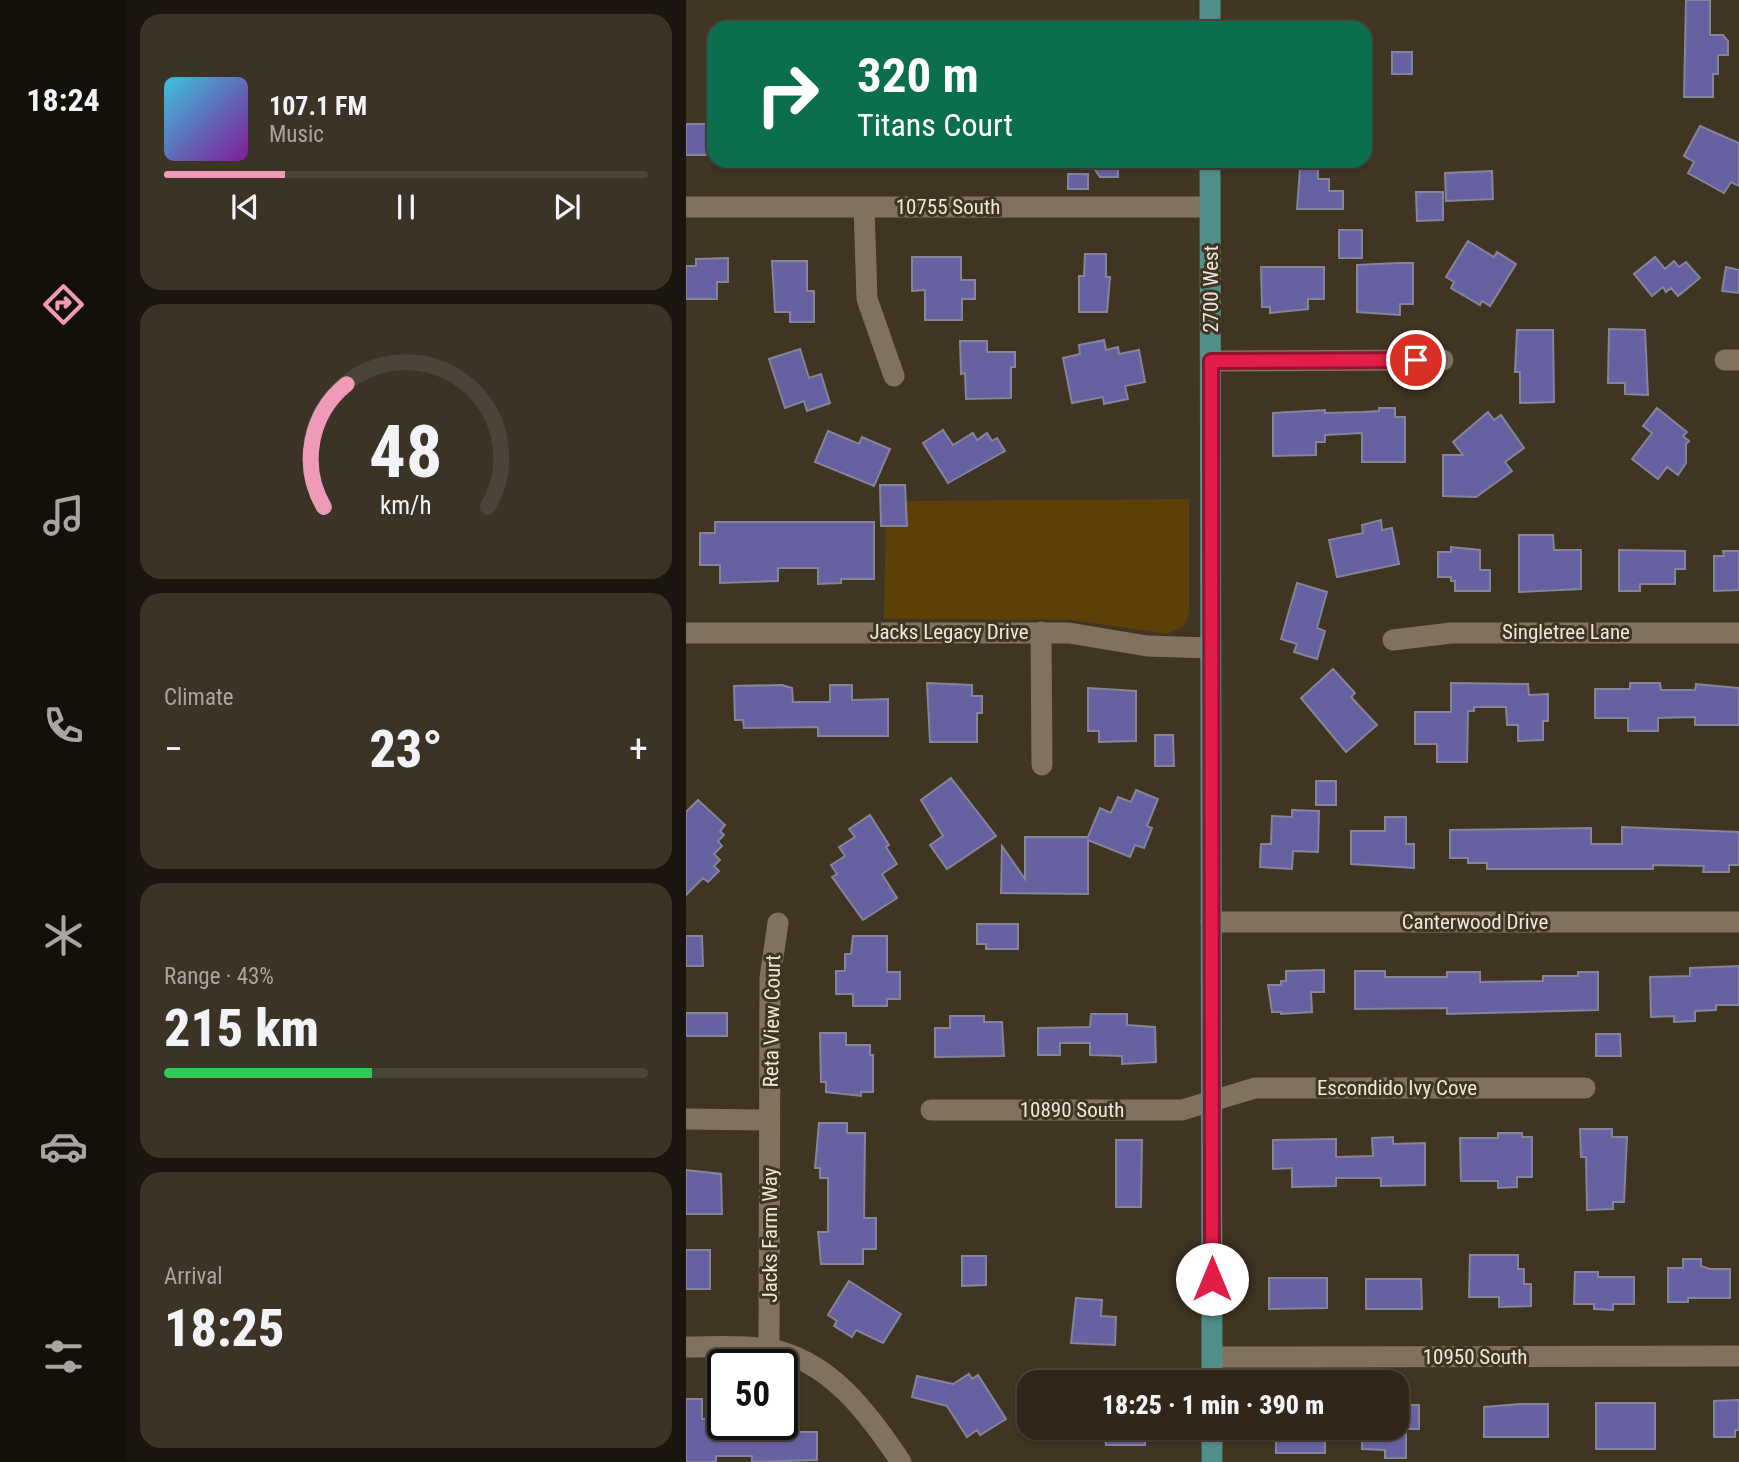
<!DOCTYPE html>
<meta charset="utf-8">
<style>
body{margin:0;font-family:"Roboto Condensed",sans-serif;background:#3c3327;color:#f1f3f6;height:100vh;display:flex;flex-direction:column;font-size:26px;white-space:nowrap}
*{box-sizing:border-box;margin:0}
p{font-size:23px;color:#a8a5a2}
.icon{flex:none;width:38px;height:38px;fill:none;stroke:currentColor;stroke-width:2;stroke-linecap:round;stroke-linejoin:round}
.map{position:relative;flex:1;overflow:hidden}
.details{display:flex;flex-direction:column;gap:14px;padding:14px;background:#1a150e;width:560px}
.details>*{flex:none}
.banner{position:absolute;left:21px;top:21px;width:665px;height:147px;border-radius:21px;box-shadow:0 2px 5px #0004,0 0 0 2px #4b4439;background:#0b6e4f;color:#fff;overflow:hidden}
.speed{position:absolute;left:21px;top:1349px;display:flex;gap:14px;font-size:35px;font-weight:700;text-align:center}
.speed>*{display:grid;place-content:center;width:91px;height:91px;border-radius:50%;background:#30271a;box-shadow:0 2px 5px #0004,0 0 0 2px #4b4439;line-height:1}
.speed .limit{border:4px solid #111;border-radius:10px;background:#fff;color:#111}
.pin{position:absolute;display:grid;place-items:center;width:60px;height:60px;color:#fff;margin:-30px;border:4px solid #fff;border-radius:50%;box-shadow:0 2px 7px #0007}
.me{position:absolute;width:77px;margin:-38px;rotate:0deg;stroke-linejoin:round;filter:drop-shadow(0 0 5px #0008)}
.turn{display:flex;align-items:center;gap:24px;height:147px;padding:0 35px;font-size:32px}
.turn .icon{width:91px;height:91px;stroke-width:2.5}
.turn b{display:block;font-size:49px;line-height:60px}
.big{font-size:52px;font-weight:800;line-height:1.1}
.details .tile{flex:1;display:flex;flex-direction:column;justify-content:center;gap:10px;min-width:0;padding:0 24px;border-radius:21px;background:#3c3327}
.details .dial{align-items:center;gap:0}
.dial svg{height:182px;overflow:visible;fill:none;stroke:#4b4439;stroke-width:7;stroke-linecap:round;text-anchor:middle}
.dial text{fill:#f1f3f6;stroke:none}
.song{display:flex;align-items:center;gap:21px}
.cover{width:84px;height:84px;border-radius:10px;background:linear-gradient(135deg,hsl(190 70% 55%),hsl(290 70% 35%))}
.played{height:7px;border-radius:4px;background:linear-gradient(90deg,#ef9ab8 25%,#4b4439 25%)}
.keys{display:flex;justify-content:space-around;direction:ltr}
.heat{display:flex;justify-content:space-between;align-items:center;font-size:38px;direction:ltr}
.charge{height:10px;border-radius:5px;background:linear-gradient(90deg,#34c759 43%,#4b4439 0)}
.trip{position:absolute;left:331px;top:1370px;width:392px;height:70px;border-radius:21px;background:#30271a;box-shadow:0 2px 5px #0004,0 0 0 2px #4b4439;font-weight:800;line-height:70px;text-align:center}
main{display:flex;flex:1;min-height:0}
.tab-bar{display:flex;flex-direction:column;width:126px;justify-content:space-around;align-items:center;background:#13100a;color:#a8a5a2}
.tab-bar .icon{width:49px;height:49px}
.tab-bar .on{color:#ef9ab8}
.tab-bar b{font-size:32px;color:#f1f3f6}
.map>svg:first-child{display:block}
.green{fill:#5d4007}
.building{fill:#6661a0;stroke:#84849b;stroke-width:2}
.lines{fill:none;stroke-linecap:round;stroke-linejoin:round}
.minor{stroke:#80725e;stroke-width:21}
.major{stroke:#508f8a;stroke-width:21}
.route-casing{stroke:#92132f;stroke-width:18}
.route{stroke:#e11d48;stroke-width:12}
.labels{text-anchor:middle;stroke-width:6;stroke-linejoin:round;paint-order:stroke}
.street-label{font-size:21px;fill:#eee6db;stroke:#403422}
</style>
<main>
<nav class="tab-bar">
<b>18:24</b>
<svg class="icon on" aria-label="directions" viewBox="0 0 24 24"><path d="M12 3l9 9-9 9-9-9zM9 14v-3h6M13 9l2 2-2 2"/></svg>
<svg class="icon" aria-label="music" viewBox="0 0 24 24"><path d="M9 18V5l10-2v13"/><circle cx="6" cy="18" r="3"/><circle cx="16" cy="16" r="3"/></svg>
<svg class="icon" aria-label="phone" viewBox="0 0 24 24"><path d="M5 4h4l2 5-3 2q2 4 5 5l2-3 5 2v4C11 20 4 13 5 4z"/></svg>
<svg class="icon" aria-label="climate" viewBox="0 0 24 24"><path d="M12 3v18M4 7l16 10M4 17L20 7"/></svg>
<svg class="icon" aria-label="car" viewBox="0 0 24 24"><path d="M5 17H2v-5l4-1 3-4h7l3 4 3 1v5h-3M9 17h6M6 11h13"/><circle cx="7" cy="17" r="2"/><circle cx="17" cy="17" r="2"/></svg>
<svg class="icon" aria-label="filters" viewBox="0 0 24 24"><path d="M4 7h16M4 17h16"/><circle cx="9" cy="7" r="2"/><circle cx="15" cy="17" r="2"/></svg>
</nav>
<section class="details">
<div class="tile">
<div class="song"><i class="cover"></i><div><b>107.1 FM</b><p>Music</p></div></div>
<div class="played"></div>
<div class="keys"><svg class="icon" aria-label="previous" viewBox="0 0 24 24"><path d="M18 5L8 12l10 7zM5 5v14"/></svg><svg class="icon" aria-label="pause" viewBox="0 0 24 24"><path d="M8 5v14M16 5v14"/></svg><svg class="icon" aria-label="next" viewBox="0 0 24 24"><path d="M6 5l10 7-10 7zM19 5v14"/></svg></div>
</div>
<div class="tile dial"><svg viewBox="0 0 100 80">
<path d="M14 69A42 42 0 1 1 86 69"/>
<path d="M14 69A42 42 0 0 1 24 15" stroke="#ef9ab8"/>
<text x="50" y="56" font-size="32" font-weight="700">48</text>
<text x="50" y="72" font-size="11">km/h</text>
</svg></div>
<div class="tile"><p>Climate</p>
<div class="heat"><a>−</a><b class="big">23°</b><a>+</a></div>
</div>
<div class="tile"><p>Range · 43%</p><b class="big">215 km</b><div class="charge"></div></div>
<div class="tile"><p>Arrival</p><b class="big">18:25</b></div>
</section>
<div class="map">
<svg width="1053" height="1462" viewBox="0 0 1053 1462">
<rect width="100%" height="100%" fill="#403422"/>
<path class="green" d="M 503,499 L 503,614 L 497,627 L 481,634 L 385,620 L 198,619 L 200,501 Z"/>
<path class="building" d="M 1000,0 L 1024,0 L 1024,35 L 1037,35 L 1042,41 L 1042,55 L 1032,55 L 1032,74 L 1027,74 L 1027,97 L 998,97 Z
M 706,52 L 726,52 L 726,74 L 706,74 Z
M 0,124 L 28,124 L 28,155 L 0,155 Z
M 1014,126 L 1053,143 L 1053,186 L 1045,182 L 1038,193 L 1002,173 L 1008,162 L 998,156 Z
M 403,161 L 432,161 L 432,177 L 414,177 Z
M 614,169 L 632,169 L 632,179 L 643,179 L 643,191 L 657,191 L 657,209 L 611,209 Z
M 806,171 L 807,199 L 760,201 L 759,173 Z
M 382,174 L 402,174 L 402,189 L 382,189 Z
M 730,192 L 757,192 L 757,220 L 731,221 Z
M 653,230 L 676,230 L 676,258 L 653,258 Z
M 782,241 L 808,257 L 811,252 L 830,264 L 804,306 L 796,301 L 794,305 L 765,288 L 768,282 L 760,277 Z
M 399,254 L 420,254 L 420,277 L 424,277 L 421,312 L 393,312 L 393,276 L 398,276 Z
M 226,257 L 275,257 L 275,280 L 289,280 L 289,299 L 276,299 L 276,320 L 239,320 L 239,290 L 226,291 Z
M 969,257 L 979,269 L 988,261 L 993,267 L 1000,262 L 1014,278 L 992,296 L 985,288 L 980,292 L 977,287 L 966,296 L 948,274 Z
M 42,258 L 42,282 L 31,282 L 31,299 L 0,299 L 0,266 L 10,266 L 10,259 Z
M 86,261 L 121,261 L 121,291 L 128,291 L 128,322 L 104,322 L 104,312 L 89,312 Z
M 712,263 L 727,263 L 727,304 L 714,304 L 714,315 L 671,312 L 671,265 Z
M 575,267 L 638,267 L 638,299 L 622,299 L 622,309 L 584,313 L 584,307 L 576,307 Z
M 1040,267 L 1053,270 L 1053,293 L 1036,291 Z
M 923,329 L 959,330 L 962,395 L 939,394 L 939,383 L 922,383 Z
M 831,330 L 867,330 L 868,402 L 834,403 L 834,372 L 829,372 Z
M 418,340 L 420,350 L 432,347 L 433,354 L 453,350 L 459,382 L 439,386 L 442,399 L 418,404 L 417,397 L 386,403 L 377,358 L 394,354 L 393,345 Z
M 274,341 L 301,341 L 301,352 L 329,352 L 329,367 L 325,367 L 325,398 L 280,399 L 279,373 L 275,374 Z
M 114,349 L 123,378 L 135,374 L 144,403 L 121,411 L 118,401 L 99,408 L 83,359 Z
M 693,408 L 709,408 L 709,417 L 719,417 L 719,462 L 676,462 L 676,433 L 639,435 L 639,442 L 630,442 L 630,455 L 587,456 L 587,413 L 639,410 L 639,413 L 676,412 L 693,411 Z
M 971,408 L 1001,432 L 997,436 L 1003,441 L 1000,444 L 1000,463 L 992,475 L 981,467 L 972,479 L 946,459 L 966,433 L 957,426 Z
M 802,412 L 808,420 L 815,415 L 838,448 L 819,462 L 826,471 L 790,497 L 757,496 L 757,455 L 777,455 L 767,442 Z
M 257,430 L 267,445 L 287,433 L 291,440 L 301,433 L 306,441 L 311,438 L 319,451 L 262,483 L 237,443 Z
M 142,431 L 173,444 L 176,437 L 204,449 L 188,486 L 129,462 Z
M 194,485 L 219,485 L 221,526 L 195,526 Z
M 695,520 L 696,530 L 706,528 L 713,564 L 651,577 L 643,540 L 677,533 L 676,525 Z
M 29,522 L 188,522 L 188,579 L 155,579 L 155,583 L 132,584 L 132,568 L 92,568 L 92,581 L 34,583 L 34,565 L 14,565 L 14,533 L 29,533 Z
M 833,535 L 867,535 L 868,550 L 895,550 L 895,589 L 833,592 Z
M 765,547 L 794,550 L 794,570 L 804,570 L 804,591 L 769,591 L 769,581 L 765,581 L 765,577 L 752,577 L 752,552 L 765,552 Z
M 933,550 L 999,551 L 999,569 L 989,569 L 989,584 L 954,584 L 954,591 L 933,591 Z
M 1037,551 L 1053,551 L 1053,590 L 1028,591 L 1028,556 L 1038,556 Z
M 611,583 L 641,592 L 631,628 L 639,631 L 631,659 L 608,652 L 611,644 L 595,639 Z
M 647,669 L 669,693 L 665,697 L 691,725 L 660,752 L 615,698 Z
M 241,683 L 286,685 L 286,696 L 296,696 L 296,713 L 291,713 L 291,742 L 244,742 Z
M 765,683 L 842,684 L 843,695 L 862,694 L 862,721 L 857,721 L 857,740 L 832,741 L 832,725 L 821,725 L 820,707 L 788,707 L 788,711 L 782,711 L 781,762 L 751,762 L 751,744 L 729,744 L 729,712 L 765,712 Z
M 944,683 L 974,683 L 975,690 L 1009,690 L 1010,684 L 1053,688 L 1053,725 L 1009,725 L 1009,717 L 972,718 L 972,731 L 942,731 L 942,718 L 909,718 L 909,689 L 944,689 Z
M 96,685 L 106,688 L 107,702 L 144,702 L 144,685 L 166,685 L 166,700 L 202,699 L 202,736 L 132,736 L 132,727 L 58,728 L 57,720 L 49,720 L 48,686 Z
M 402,688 L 450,691 L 450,741 L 413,742 L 413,731 L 402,731 Z
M 469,735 L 487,735 L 488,766 L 469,766 Z
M 265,778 L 310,836 L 261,869 L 244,845 L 257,836 L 235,800 Z
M 630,781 L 650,781 L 650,805 L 630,805 Z
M 450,790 L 472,799 L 461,826 L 466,828 L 458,848 L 449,845 L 444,857 L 402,840 L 402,894 L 315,893 L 316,846 L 339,879 L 339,837 L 402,837 L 414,808 L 425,813 L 432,797 L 445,802 Z
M 12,800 L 39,825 L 34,831 L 38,835 L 32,841 L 36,846 L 28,854 L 34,860 L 28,866 L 33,871 L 22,882 L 17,878 L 0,895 L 0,812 Z
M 606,810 L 633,811 L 632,852 L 607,851 L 606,869 L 574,867 L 575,844 L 585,844 L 586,816 L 606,817 Z
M 184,815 L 203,845 L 200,847 L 211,864 L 196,874 L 211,898 L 177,920 L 146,877 L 151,874 L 145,865 L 159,856 L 153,847 L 169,837 L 163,829 Z
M 699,817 L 720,817 L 720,844 L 728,844 L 728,868 L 665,864 L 665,831 L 699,831 Z
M 936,827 L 1053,832 L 1053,865 L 1043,865 L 1043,872 L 1017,872 L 1018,866 L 967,865 L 967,869 L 801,869 L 801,863 L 782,863 L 782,858 L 764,858 L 764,830 L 905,828 L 905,844 L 936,844 Z
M 291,924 L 332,924 L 332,949 L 300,949 L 300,944 L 291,944 Z
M 0,936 L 16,936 L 17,966 L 0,966 Z
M 167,936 L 201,936 L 201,972 L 214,972 L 214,999 L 201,999 L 201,1006 L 167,1006 L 167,994 L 150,994 L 150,971 L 159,971 L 159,954 L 165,954 Z
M 1053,966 L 1053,1005 L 1030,1005 L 1030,1010 L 1009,1011 L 1009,1021 L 988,1022 L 988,1016 L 965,1017 L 964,977 L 1004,976 L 1004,968 Z
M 638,970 L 638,992 L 625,992 L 626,1012 L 595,1014 L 595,1012 L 586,1012 L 582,985 L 595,985 L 595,981 L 600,981 L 600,971 Z
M 669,971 L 699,971 L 699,977 L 761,977 L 761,972 L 794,972 L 794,982 L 857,981 L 857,976 L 892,976 L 892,972 L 912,972 L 912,1010 L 761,1014 L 761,1008 L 669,1009 Z
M 0,1013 L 41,1013 L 41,1036 L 0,1036 Z
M 405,1014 L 441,1014 L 441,1025 L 469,1027 L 470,1062 L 436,1064 L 436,1056 L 404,1055 L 404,1043 L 374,1043 L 374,1055 L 352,1055 L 352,1028 L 404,1027 Z
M 264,1016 L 298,1016 L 298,1022 L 316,1022 L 318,1056 L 249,1057 L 249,1028 L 264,1028 Z
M 134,1033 L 160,1033 L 160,1045 L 184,1045 L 184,1055 L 187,1055 L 187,1092 L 175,1092 L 175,1096 L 140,1092 L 140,1082 L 135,1082 Z
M 910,1034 L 934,1034 L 935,1056 L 910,1056 Z
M 133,1123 L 161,1123 L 161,1133 L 179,1133 L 178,1218 L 190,1218 L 190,1249 L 177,1249 L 177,1264 L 135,1264 L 132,1232 L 142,1232 L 142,1178 L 134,1178 L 134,1168 L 129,1168 Z
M 894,1129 L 926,1129 L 926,1137 L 941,1137 L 938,1202 L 927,1202 L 927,1209 L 901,1210 L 900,1157 L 895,1157 Z
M 812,1133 L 836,1133 L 836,1137 L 846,1137 L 846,1177 L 831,1177 L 831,1187 L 812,1188 L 812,1181 L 775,1181 L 774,1138 L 812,1138 Z
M 707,1137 L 707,1144 L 739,1143 L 739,1185 L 695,1186 L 695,1178 L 650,1178 L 650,1186 L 606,1187 L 606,1168 L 587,1169 L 587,1140 L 650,1139 L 650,1157 L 687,1156 L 686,1138 Z
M 430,1140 L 456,1140 L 455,1207 L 430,1207 Z
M 0,1170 L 35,1174 L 36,1214 L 0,1214 Z
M 0,1250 L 24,1250 L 24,1289 L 0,1289 Z
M 784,1255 L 832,1255 L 832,1269 L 838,1269 L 838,1284 L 845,1284 L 845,1306 L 813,1307 L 813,1297 L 783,1297 Z
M 276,1256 L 300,1256 L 300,1285 L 276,1286 Z
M 997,1259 L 1015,1259 L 1015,1266 L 1024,1269 L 1044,1269 L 1044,1298 L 1002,1298 L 1002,1302 L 982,1302 L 982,1268 L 997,1268 Z
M 889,1272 L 912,1272 L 912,1277 L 948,1277 L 948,1304 L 927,1304 L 927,1310 L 908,1309 L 908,1304 L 888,1304 Z
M 583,1278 L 641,1278 L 641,1308 L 583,1309 Z
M 680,1279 L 735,1279 L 736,1309 L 680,1309 Z
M 163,1281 L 215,1314 L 197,1343 L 170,1330 L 166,1337 L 148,1326 L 151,1321 L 142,1315 Z
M 390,1298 L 416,1300 L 415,1316 L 430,1317 L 429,1345 L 385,1343 Z
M 283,1374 L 286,1379 L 292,1375 L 320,1419 L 294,1435 L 291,1430 L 281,1437 L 261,1406 L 226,1397 L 231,1376 L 267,1384 Z
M 0,1399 L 16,1399 L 16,1419 L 30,1419 L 30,1424 L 96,1424 L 96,1413 L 113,1413 L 113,1432 L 131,1432 L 131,1460 L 66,1462 L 66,1456 L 30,1456 L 30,1462 L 0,1462 Z
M 1053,1400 L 1053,1430 L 1049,1430 L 1049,1437 L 1028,1437 L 1028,1401 Z
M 910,1403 L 969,1403 L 969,1449 L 910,1449 Z
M 835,1404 L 862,1404 L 862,1437 L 798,1437 L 798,1407 Z
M 710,1405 L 733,1405 L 733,1429 L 720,1429 L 720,1458 L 699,1458 L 699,1450 L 676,1449 L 676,1428 L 710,1428 Z
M 418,1428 L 459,1428 L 459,1445 L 420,1445 Z
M 590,1428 L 639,1428 L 639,1453 L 590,1453 Z"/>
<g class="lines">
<path class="minor" d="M 0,207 L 524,207
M 178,207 L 181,299 L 208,376
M 1039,360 L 1053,360
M 525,361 L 757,360
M 355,632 L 356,765
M 0,633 L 383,633 L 461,646 L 525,648
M 707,640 L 765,633 L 1053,633
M 525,922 L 1053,922
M 245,1110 L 496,1110 L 569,1088 L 899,1088
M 0,1119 L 84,1120
M 0,1347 C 27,1347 55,1345 82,1349 C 143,1359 183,1414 215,1462
M 83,1349 L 84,978 L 92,923
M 526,1357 L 1053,1356"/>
<path class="major" d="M 524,0 L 524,28
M 524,161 L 526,1382
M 526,1428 L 526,1462"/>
</g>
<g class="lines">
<g class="route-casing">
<path id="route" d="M 526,1279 L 525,361 L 730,360"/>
</g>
<use href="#route" class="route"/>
</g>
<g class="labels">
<g class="street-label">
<text x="262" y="214">10755 South</text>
<text transform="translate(525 289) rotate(-90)" y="7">2700 West</text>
<text x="263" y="639">Jacks Legacy Drive</text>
<text x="880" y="639">Singletree Lane</text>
<text x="789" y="929">Canterwood Drive</text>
<text transform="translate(86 1021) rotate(-89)" y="7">Reta View Court</text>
<text x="711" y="1095">Escondido Ivy Cove</text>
<text x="386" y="1117">10890 South</text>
<text transform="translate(84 1235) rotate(-90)" y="7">Jacks Farm Way</text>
<text x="789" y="1364">10950 South</text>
</g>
</g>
</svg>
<div class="speed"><div class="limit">50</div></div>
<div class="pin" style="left:730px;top:360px;background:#d93025"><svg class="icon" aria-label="arrive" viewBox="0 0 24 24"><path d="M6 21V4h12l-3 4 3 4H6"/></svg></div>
<svg class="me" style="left:526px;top:1279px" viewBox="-20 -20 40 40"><circle r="19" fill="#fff"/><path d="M0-13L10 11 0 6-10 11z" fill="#e11d48"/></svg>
<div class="trip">18:25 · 1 min · 390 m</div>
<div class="banner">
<div class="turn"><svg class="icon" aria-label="right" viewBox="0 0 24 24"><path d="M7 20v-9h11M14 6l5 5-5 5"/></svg><div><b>320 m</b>Titans Court</div></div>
</div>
</div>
</main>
